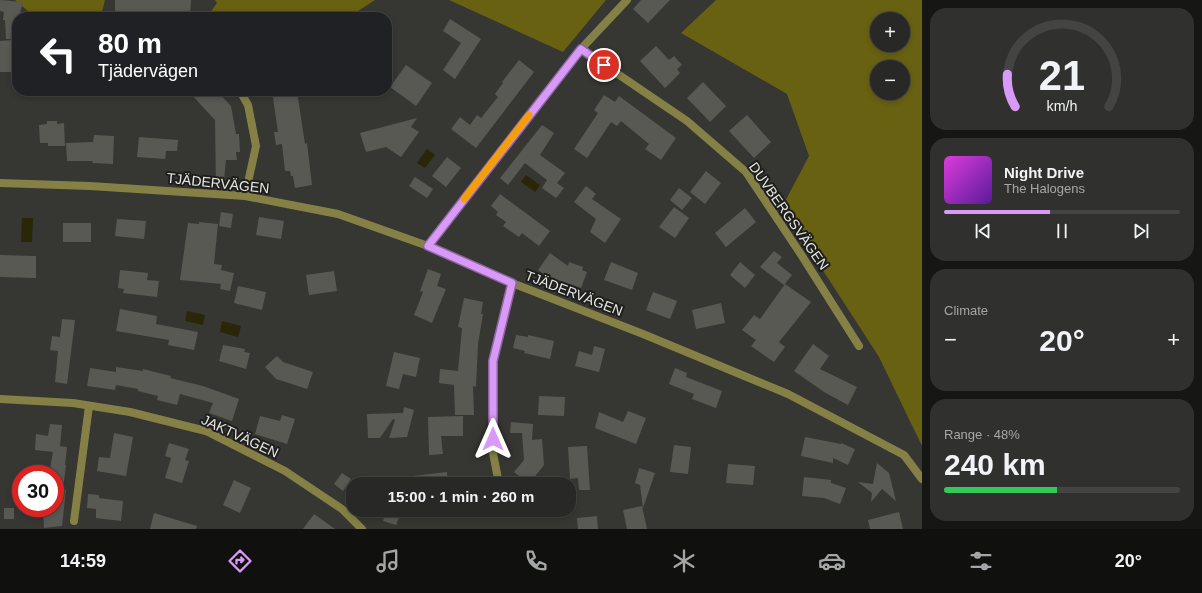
<!DOCTYPE html>
<meta charset="utf-8">
<style>
body{margin:0;font-family:Helvetica,sans-serif;background:#30302e;color:#f1f3f6;height:100vh;display:flex;flex-direction:column;font-size:15px;white-space:nowrap}
*{box-sizing:border-box;margin:0}
p{font-size:13px;color:#a5a6a7}
.icon{flex:none;width:22px;height:22px;fill:none;stroke:currentColor;stroke-width:2;stroke-linecap:round;stroke-linejoin:round}
.map{position:relative;flex:1;overflow:hidden}
.sheet{display:flex;flex-direction:column;gap:8px;padding:8px;background:#161615;width:280px}
.sheet>*{flex:none}
.banner{position:absolute;left:12px;top:12px;width:380px;height:84px;border-radius:16px;box-shadow:0 2px 6px #0003,0 0 0 1px #444443;background:#202124;color:#fff;overflow:hidden}
.controls{position:absolute;left:870px;top:12px;display:grid;gap:8px}
.controls a{display:grid;place-items:center;width:40px;height:40px;border-radius:50%;background:#282826;box-shadow:0 2px 6px #0003,0 0 0 1px #444443;font-size:20px}
.speed{position:absolute;left:12px;top:465px;display:flex;gap:8px;font-size:20px;font-weight:700;text-align:center}
.speed>*{display:grid;place-content:center;width:52px;height:52px;border-radius:50%;background:#282826;box-shadow:0 2px 6px #0003,0 0 0 1px #444443;line-height:1}
.speed .limit{border:6px solid #d22;background:#fff;color:#111}
.pin{position:absolute;display:grid;place-items:center;width:34px;height:34px;color:#fff;margin:-17px;border:2px solid #fff;border-radius:50%;box-shadow:0 1px 4px #0007}
.me{position:absolute;width:44px;margin:-22px;rotate:0deg;stroke-linejoin:round;filter:drop-shadow(0 0 3px #0008)}
.turn{display:flex;align-items:center;gap:14px;height:84px;padding:0 20px;font-size:18px}
.turn .icon{width:52px;height:52px;stroke-width:2.5}
.turn b{display:block;font-size:28px;line-height:34px}
.big{font-size:30px;font-weight:800;line-height:1.1}
.sheet .card{flex:1;display:flex;flex-direction:column;justify-content:center;gap:6px;min-width:0;padding:0 14px;border-radius:16px;background:#30302e}
.sheet .dial{align-items:center;gap:0}
.dial svg{height:104px;overflow:visible;fill:none;stroke:#444443;stroke-width:7;stroke-linecap:round;text-anchor:middle}
.dial text{fill:#f1f3f6;stroke:none}
.song{display:flex;align-items:center;gap:12px}
.cover{width:48px;height:48px;border-radius:6px;background:linear-gradient(135deg,hsl(300 70% 55%),hsl(270 70% 35%))}
.played{height:4px;border-radius:2px;background:linear-gradient(90deg,#d99af7 45%,#444443 45%)}
.keys{display:flex;justify-content:space-around;direction:ltr}
.heat{display:flex;justify-content:space-between;align-items:center;font-size:22px;direction:ltr}
.charge{height:6px;border-radius:3px;background:linear-gradient(90deg,#34c759 48%,#444443 0)}
.trip{position:absolute;left:346px;top:477px;width:230px;height:40px;border-radius:16px;background:#282826;box-shadow:0 2px 6px #0003,0 0 0 1px #444443;font-weight:800;line-height:40px;text-align:center}
.dock{display:flex;height:64px;justify-content:space-around;align-items:center;background:#10100f;color:#a5a6a7}
.dock .icon{width:28px;height:28px}
.dock .current{color:#d99af7}
.dock b{font-size:18px;color:#f1f3f6}
main{display:flex;flex:1;min-height:0}
.map>svg:first-child{display:block}
.forest{fill:#686112;fill-rule:evenodd}
.water{fill:#2a2708}
.building{fill:#595954}
.lines{fill:none;stroke-linecap:round;stroke-linejoin:round}
.street{stroke:#858045;stroke-width:8}
.route-casing{stroke:#8d64a1;stroke-width:10}
.route{stroke:#d99af7;stroke-width:7}
.slow{stroke:#f59e0b;stroke-width:7}
.labels{text-anchor:middle;stroke-width:4;stroke-linejoin:round;paint-order:stroke}
.street-label{font-size:14px;fill:#e6e6e3;stroke:#1e1e1c}
</style>
<main>
<div class="map">
<svg width="922" height="529" viewBox="0 0 922 529">
<rect width="100%" height="100%" fill="#363632"/>
<path class="forest" d="M 15,0 L 105,0 L 102,12 L 95,17 L 35,17 Z
M 215,0 L 375,0 L 349,17 L 207,17 L 217,3 Z
M 449,0 L 606,0 L 563,52 Z
M 716,0 L 922,0 L 922,446 L 879,357 L 782,207 L 809,156 L 787,94 L 681,33 ZM 877,19 L 903,19 L 903,45 L 877,45 ZM 877,67 L 903,67 L 903,93 L 877,93 Z"/>
<path class="water" d="M 427,149 L 435,155 L 425,168 L 417,163 Z
M 526,175 L 540,185 L 535,192 L 521,182 Z
M 22,218 L 33,218 L 32,242 L 21,242 Z
M 187,311 L 205,315 L 203,325 L 185,321 Z
M 222,321 L 241,326 L 238,337 L 220,332 Z"/>
<path class="building" d="M 0,0 L 23,2 L 19,17 L 17,17 L 17,39 L 6,39 L 5,20 L 3,20 L 4,12 L 0,11 Z
M 115,0 L 191,0 L 190,17 L 158,17 L 158,15 L 115,14 Z
M 641,0 L 670,0 L 648,23 L 633,9 Z
M 450,19 L 481,39 L 455,79 L 443,70 L 461,43 L 443,31 Z
M 12,40 L 12,72 L 0,72 L 0,41 Z
M 656,46 L 669,60 L 674,56 L 682,65 L 677,69 L 680,73 L 665,88 L 640,61 Z
M 519,60 L 534,72 L 476,148 L 451,129 L 460,117 L 470,125 L 477,115 L 481,118 L 498,97 L 495,94 L 503,83 L 502,82 Z
M 406,65 L 432,83 L 416,106 L 390,87 Z
M 703,82 L 726,106 L 710,122 L 687,98 Z
M 188,91 L 217,91 L 231,106 L 236,134 L 239,134 L 240,152 L 236,152 L 237,160 L 226,160 L 223,189 L 216,189 L 215,120 Z
M 272,91 L 297,91 L 305,144 L 307,143 L 312,185 L 295,188 L 293,176 L 291,176 L 290,171 L 285,171 L 282,144 L 276,145 L 274,132 L 278,132 Z
M 604,95 L 615,102 L 619,96 L 676,138 L 661,160 L 645,149 L 649,144 L 621,121 L 617,126 L 611,122 L 587,158 L 574,149 L 598,113 L 594,110 Z
M 747,115 L 771,142 L 754,158 L 729,131 Z
M 417,118 L 411,127 L 419,132 L 401,157 L 386,147 L 366,152 L 360,133 Z
M 47,121 L 57,121 L 57,124 L 64,123 L 65,146 L 48,146 L 48,143 L 40,143 L 39,125 L 47,124 Z
M 542,125 L 554,133 L 540,155 L 565,173 L 557,183 L 564,188 L 556,198 L 542,188 L 547,180 L 525,163 L 508,185 L 500,178 Z
M 94,135 L 114,136 L 113,164 L 92,163 L 93,161 L 67,161 L 66,143 L 93,142 Z
M 139,137 L 178,140 L 177,151 L 166,151 L 165,159 L 137,157 Z
M 447,157 L 461,168 L 446,187 L 432,176 Z
M 706,171 L 721,183 L 705,204 L 690,192 Z
M 415,177 L 433,189 L 427,198 L 409,186 Z
M 586,186 L 596,194 L 592,199 L 621,219 L 605,243 L 590,232 L 596,219 L 574,202 Z
M 679,188 L 692,198 L 682,210 L 670,200 Z
M 500,194 L 550,231 L 539,246 L 522,233 L 519,237 L 503,226 L 506,222 L 496,215 L 498,212 L 491,206 Z
M 674,207 L 689,218 L 675,238 L 659,227 Z
M 745,208 L 756,222 L 726,247 L 715,233 Z
M 221,212 L 233,214 L 231,228 L 219,226 Z
M 259,217 L 284,221 L 281,239 L 256,235 Z
M 117,219 L 146,221 L 144,239 L 115,236 Z
M 199,222 L 218,224 L 214,264 L 222,265 L 221,270 L 234,273 L 230,291 L 220,289 L 221,284 L 180,280 L 188,223 L 199,224 Z
M 63,223 L 91,223 L 91,242 L 63,242 Z
M 774,251 L 782,257 L 777,263 L 792,275 L 784,285 L 760,267 Z
M 550,253 L 568,266 L 569,262 L 583,267 L 582,270 L 587,272 L 581,288 L 547,276 L 538,270 Z
M 0,255 L 36,256 L 36,278 L 0,277 Z
M 611,262 L 638,273 L 632,290 L 604,280 Z
M 740,262 L 755,275 L 745,288 L 730,275 Z
M 428,269 L 441,274 L 437,286 L 446,289 L 432,323 L 414,315 L 423,292 L 420,291 Z
M 120,270 L 148,273 L 147,280 L 159,281 L 157,297 L 123,293 L 124,289 L 118,288 Z
M 334,271 L 337,291 L 309,295 L 306,275 Z
M 785,284 L 811,302 L 779,342 L 785,347 L 774,362 L 751,346 L 756,340 L 742,330 L 754,315 L 760,319 Z
M 238,286 L 266,292 L 262,310 L 234,303 Z
M 653,292 L 677,301 L 670,319 L 646,310 Z
M 464,298 L 483,302 L 481,314 L 483,314 L 478,344 L 476,387 L 473,386 L 474,415 L 455,415 L 454,385 L 439,383 L 440,369 L 458,371 L 462,328 L 458,327 Z
M 721,303 L 725,323 L 696,329 L 692,310 Z
M 120,309 L 157,316 L 156,324 L 198,332 L 194,350 L 168,345 L 169,340 L 116,331 Z
M 62,319 L 75,320 L 67,384 L 55,382 L 58,351 L 50,350 L 52,336 L 60,337 Z
M 516,335 L 528,337 L 528,335 L 554,341 L 550,359 L 524,353 L 525,351 L 513,348 Z
M 813,344 L 829,356 L 820,369 L 857,387 L 848,405 L 824,392 L 794,371 Z
M 223,345 L 245,349 L 244,352 L 250,353 L 246,369 L 219,361 Z
M 594,346 L 605,349 L 599,372 L 575,366 L 579,351 L 592,355 Z
M 394,352 L 420,358 L 416,377 L 403,374 L 399,389 L 386,386 Z
M 277,356 L 283,362 L 313,372 L 307,389 L 276,379 L 265,367 Z
M 116,367 L 143,371 L 143,369 L 171,376 L 170,378 L 203,386 L 239,399 L 232,421 L 209,413 L 213,403 L 180,394 L 177,405 L 157,400 L 158,396 L 138,391 L 138,389 L 116,385 L 115,390 L 87,386 L 90,368 L 116,372 Z
M 675,368 L 687,373 L 686,377 L 722,391 L 716,408 L 692,399 L 694,394 L 669,384 Z
M 539,396 L 565,397 L 564,416 L 538,415 Z
M 404,407 L 414,410 L 407,437 L 389,438 L 395,420 L 393,419 L 380,438 L 368,438 L 367,414 L 403,413 Z
M 628,411 L 646,418 L 636,444 L 595,428 L 599,412 L 623,422 Z
M 282,415 L 295,419 L 287,444 L 255,434 L 260,416 L 280,421 Z
M 463,416 L 463,436 L 441,436 L 443,454 L 429,455 L 428,417 Z
M 511,422 L 533,424 L 532,440 L 542,439 L 544,465 L 529,484 L 514,472 L 524,460 L 522,433 L 510,433 Z
M 50,424 L 62,425 L 60,446 L 67,447 L 65,465 L 66,465 L 63,489 L 66,490 L 62,526 L 44,528 L 43,508 L 55,508 L 55,474 L 49,474 L 53,452 L 35,450 L 36,434 L 48,436 Z
M 114,433 L 133,437 L 126,476 L 97,471 L 99,457 L 110,458 Z
M 805,437 L 841,444 L 841,443 L 855,449 L 848,465 L 833,458 L 833,463 L 801,456 Z
M 169,443 L 189,449 L 185,460 L 189,461 L 182,483 L 165,478 L 171,458 L 165,456 Z
M 674,445 L 691,447 L 688,474 L 670,472 Z
M 587,446 L 590,490 L 579,490 L 578,478 L 570,479 L 568,447 Z
M 877,463 L 889,473 L 896,501 L 882,489 L 871,502 L 872,493 L 858,482 L 873,484 Z
M 728,464 L 755,466 L 753,485 L 726,483 Z
M 639,468 L 655,473 L 643,508 L 640,485 L 635,483 Z
M 447,472 L 448,484 L 404,484 L 404,477 Z
M 342,473 L 351,479 L 343,491 L 334,484 Z
M 804,477 L 831,480 L 831,483 L 846,488 L 840,504 L 824,498 L 802,496 Z
M 234,480 L 251,488 L 240,513 L 223,505 Z
M 88,494 L 99,495 L 99,498 L 123,501 L 121,521 L 96,518 L 96,509 L 87,508 Z
M 642,506 L 647,529 L 627,529 L 623,510 Z
M 4,508 L 14,508 L 14,519 L 4,519 Z
M 387,510 L 402,510 L 396,525 L 383,521 Z
M 899,512 L 903,529 L 870,529 L 868,520 Z
M 154,513 L 197,526 L 196,529 L 150,529 Z
M 314,514 L 335,529 L 303,529 Z
M 597,516 L 598,529 L 578,529 L 577,518 Z"/>
<g class="lines">
<path class="street" d="M 96,16 L 99,17
M 581,49 L 687,121 L 746,172 L 802,256 L 859,346
M 240,91 L 248,105 L 256,146 L 245,196
M 0,183 L 90,186 L 245,196 L 338,214 L 428,246 L 512,283 L 643,334 L 788,394 L 904,455 L 922,479
M 428,246 L 581,49 L 627,0
M 0,399 L 73,403 L 130,412 L 206,431 L 285,471 L 342,509 L 362,529
M 499,484 L 493,453 L 493,361 L 512,283
M 74,521 L 89,406"/>
</g>
<g class="lines">
<g class="route-casing">
<path id="route" d="M 493,439 L 493,361 L 512,283 L 428,246 L 581,49 L 604,65"/>
</g>
<use href="#route" class="route"/>
<path class="slow" d="M 464,199 L 529,115"/>
</g>
<g class="labels">
<g class="street-label">
<text transform="translate(218 183) rotate(6)" y="5">TJÄDERVÄGEN</text>
<text transform="translate(789 216) rotate(55)" y="5">DUVBERGSVÄGEN</text>
<text transform="translate(574 293) rotate(21)" y="5">TJÄDERVÄGEN</text>
<text transform="translate(240 436) rotate(25)" y="5">JAKTVÄGEN</text>
</g>
</g>
</svg>
<div class="controls">
<a>+</a>
<a>−</a>
</div>
<div class="speed"><div class="limit">30</div></div>
<div class="pin" style="left:604px;top:65px;background:#d93025"><svg class="icon" aria-label="arrive" viewBox="0 0 24 24"><path d="M6 21V4h12l-3 4 3 4H6"/></svg></div>
<svg class="me" style="left:493px;top:439px" viewBox="-20 -20 40 40"><path d="M0-17L14 15 0 8-14 15z" fill="#d99af7" stroke="#fff" stroke-width="4"/></svg>
<div class="trip">15:00 · 1 min · 260 m</div>
<div class="banner">
<div class="turn"><svg class="icon" aria-label="left" viewBox="0 0 24 24"><path d="M17 20v-9H6M10 6l-5 5 5 5"/></svg><div><b>80 m</b>Tjädervägen</div></div>
</div>
</div>
<section class="sheet">
<div class="card dial"><svg viewBox="0 0 100 80">
<path d="M14 69A42 42 0 1 1 86 69"/>
<path d="M14 69A42 42 0 0 1 8 44" stroke="#d99af7"/>
<text x="50" y="56" font-size="32" font-weight="700">21</text>
<text x="50" y="72" font-size="11">km/h</text>
</svg></div>
<div class="card">
<div class="song"><i class="cover"></i><div><b>Night Drive</b><p>The Halogens</p></div></div>
<div class="played"></div>
<div class="keys"><svg class="icon" aria-label="previous" viewBox="0 0 24 24"><path d="M18 5L8 12l10 7zM5 5v14"/></svg><svg class="icon" aria-label="pause" viewBox="0 0 24 24"><path d="M8 5v14M16 5v14"/></svg><svg class="icon" aria-label="next" viewBox="0 0 24 24"><path d="M6 5l10 7-10 7zM19 5v14"/></svg></div>
</div>
<div class="card"><p>Climate</p>
<div class="heat"><a>−</a><b class="big">20°</b><a>+</a></div>
</div>
<div class="card"><p>Range · 48%</p><b class="big">240 km</b><div class="charge"></div></div>
</section>
</main>
<nav class="dock">
<b>14:59</b>
<svg class="icon current" aria-label="directions" viewBox="0 0 24 24"><path d="M12 3l9 9-9 9-9-9zM9 14v-3h6M13 9l2 2-2 2"/></svg>
<svg class="icon" aria-label="music" viewBox="0 0 24 24"><path d="M9 18V5l10-2v13"/><circle cx="6" cy="18" r="3"/><circle cx="16" cy="16" r="3"/></svg>
<svg class="icon" aria-label="phone" viewBox="0 0 24 24"><path d="M5 4h4l2 5-3 2q2 4 5 5l2-3 5 2v4C11 20 4 13 5 4z"/></svg>
<svg class="icon" aria-label="climate" viewBox="0 0 24 24"><path d="M12 3v18M4 7l16 10M4 17L20 7"/></svg>
<svg class="icon" aria-label="car" viewBox="0 0 24 24"><path d="M5 17H2v-5l4-1 3-4h7l3 4 3 1v5h-3M9 17h6M6 11h13"/><circle cx="7" cy="17" r="2"/><circle cx="17" cy="17" r="2"/></svg>
<svg class="icon" aria-label="filters" viewBox="0 0 24 24"><path d="M4 7h16M4 17h16"/><circle cx="9" cy="7" r="2"/><circle cx="15" cy="17" r="2"/></svg>
<b>20°</b>
</nav>
